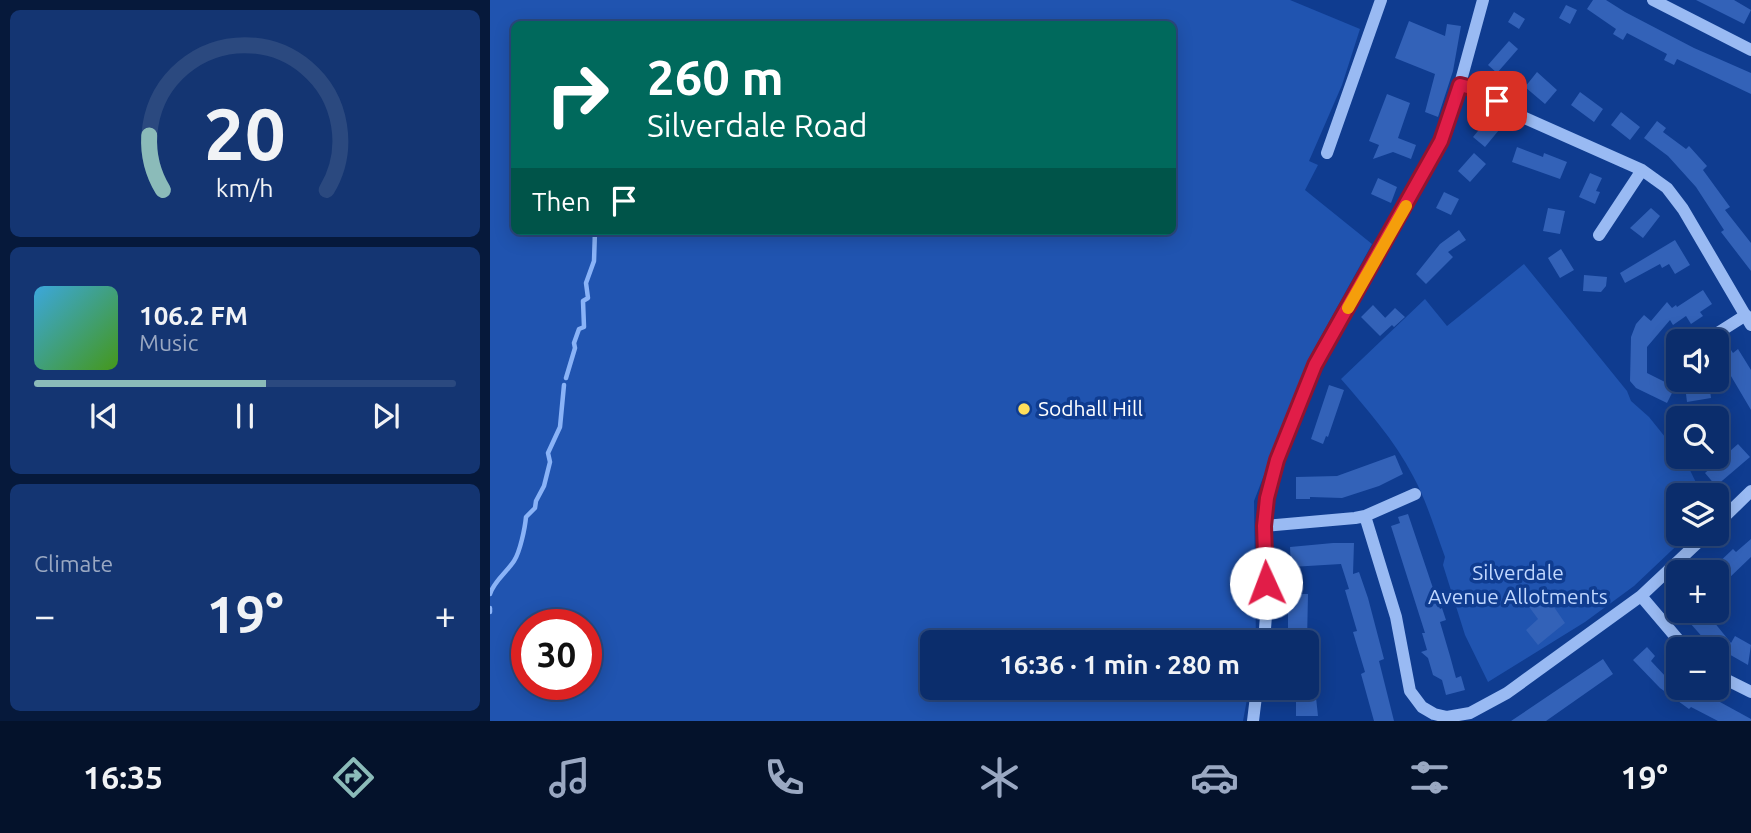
<!DOCTYPE html>
<meta charset="utf-8">
<style>
body{margin:0;font-family:Ubuntu,sans-serif;background:#143572;color:#f1f3f6;height:100vh;display:flex;flex-direction:column;font-size:26px;white-space:nowrap}
*{box-sizing:border-box;margin:0}
p{font-size:23px;color:#9aa8c2}
.icon{flex:none;width:38px;height:38px;fill:none;stroke:currentColor;stroke-width:2;stroke-linecap:round;stroke-linejoin:round}
.map{position:relative;flex:1;overflow:hidden}
.panel{display:flex;flex-direction:column;gap:10px;padding:10px;background:#06193b;width:490px}
.panel>*{flex:none}
.hud{position:absolute;left:21px;top:21px;width:665px;height:214px;border-radius:10px;box-shadow:0 4px 18px #0003,0 0 0 2px #2b497f;background:#00695c;color:#fff;overflow:hidden}
.tools{position:absolute;left:1176px;top:329px;display:grid;gap:14px}
.tools a{display:grid;place-items:center;width:63px;height:63px;border-radius:10px;background:#0b2d6c;box-shadow:0 4px 18px #0003,0 0 0 2px #2b497f;font-size:35px}
.speed{position:absolute;left:21px;top:609px;display:flex;gap:14px;font-size:35px;font-weight:700;text-align:center}
.speed>*{display:grid;place-content:center;width:91px;height:91px;border-radius:50%;background:#0b2d6c;box-shadow:0 4px 18px #0003,0 0 0 2px #2b497f;line-height:1}
.speed .limit{border:10px solid #d22;background:#fff;color:#111}
.pin{position:absolute;display:grid;place-items:center;width:60px;height:60px;color:#fff;margin:-30px;border-radius:14px;box-shadow:0 4px 10px #0006}
.me{position:absolute;width:77px;margin:-38px;rotate:358deg;stroke-linejoin:round;filter:drop-shadow(0 0 5px #0008)}
.turn{display:flex;align-items:center;gap:24px;height:147px;padding:0 21px;font-size:32px}
.turn .icon{width:91px;height:91px;stroke-width:2.5}
.turn b{display:block;font-size:49px;line-height:60px}
.then{display:flex;align-items:center;height:66px;padding:0 21px;background:#0003;gap:14px;font-size:26px}
.big{font-size:52px;font-weight:700;line-height:1.1}
.panel .tile{flex:1;display:flex;flex-direction:column;justify-content:center;gap:10px;min-width:0;padding:0 24px;border-radius:10px;background:#143572}
.panel .dial{align-items:center;gap:0}
.dial svg{height:182px;overflow:visible;fill:none;stroke:#2b497f;stroke-width:7;stroke-linecap:round;text-anchor:middle}
.dial text{fill:#f1f3f6;stroke:none}
.song{display:flex;align-items:center;gap:21px}
.cover{width:84px;height:84px;border-radius:10px;background:linear-gradient(135deg,hsl(200 70% 55%),hsl(100 70% 35%))}
.played{height:7px;border-radius:4px;background:linear-gradient(90deg,#8bbbb9 55%,#2b497f 55%)}
.keys{display:flex;justify-content:space-around;direction:ltr}
.heat{display:flex;justify-content:space-between;align-items:center;font-size:38px;direction:ltr}
.trip{position:absolute;left:430px;top:630px;width:399px;height:70px;border-radius:10px;background:#0b2d6c;box-shadow:0 4px 18px #0003,0 0 0 2px #2b497f;font-weight:700;line-height:70px;text-align:center}
.tabs{display:flex;height:112px;justify-content:space-around;align-items:center;background:#04122b;color:#9aa8c2}
.tabs .icon{width:49px;height:49px}
.tabs .active{color:#8bbbb9}
.tabs b{font-size:32px;color:#f1f3f6}
main{display:flex;flex:1;min-height:0}
.map>svg:first-child{display:block}
.green{fill:#2054b0;fill-rule:evenodd}
.lines{fill:none;stroke-linecap:round;stroke-linejoin:round}
.stream{stroke:#8ab3f7;stroke-width:4.5}
.building{fill:#3362b8}
.minor{stroke:#99baf3;stroke-width:12}
.route-casing{stroke:#92132f;stroke-width:18}
.route{stroke:#e11d48;stroke-width:12}
.slow{stroke:#f59e0b;stroke-width:12}
.poi-dot{fill:#ffde5b;stroke:#0f3c90;stroke-width:2.5}
.labels{text-anchor:middle;stroke-width:7;stroke-linejoin:round;paint-order:stroke}
.poi-label{font-size:21px;fill:#fff;stroke:#0f3c90;text-anchor:start}
.park-label{font-size:21px;fill:#c0d7fe;stroke:#0f3c90}
</style>
<main>
<section class="panel">
<div class="tile dial"><svg viewBox="0 0 100 80">
<path d="M14 69A42 42 0 1 1 86 69"/>
<path d="M14 69A42 42 0 0 1 8 45" stroke="#8bbbb9"/>
<text x="50" y="56" font-size="32" font-weight="700">20</text>
<text x="50" y="72" font-size="11">km/h</text>
</svg></div>
<div class="tile">
<div class="song"><i class="cover"></i><div><b>106.2 FM</b><p>Music</p></div></div>
<div class="played"></div>
<div class="keys"><svg class="icon" aria-label="previous" viewBox="0 0 24 24"><path d="M18 5L8 12l10 7zM5 5v14"/></svg><svg class="icon" aria-label="pause" viewBox="0 0 24 24"><path d="M8 5v14M16 5v14"/></svg><svg class="icon" aria-label="next" viewBox="0 0 24 24"><path d="M6 5l10 7-10 7zM19 5v14"/></svg></div>
</div>
<div class="tile"><p>Climate</p>
<div class="heat"><a>−</a><b class="big">19°</b><a>+</a></div>
</div>
</section>
<div class="map">
<svg width="1261" height="721" viewBox="0 0 1261 721">
<rect width="100%" height="100%" fill="#0f3c90"/>
<path class="green" d="M 0,0 L 800,0 L 870,29 L 852,85 L 819,161 L 828,165 L 815,190 L 882,244 L 819,358 L 764,501 L 766,642 L 443,642 L 443,688 L 759,688 L 753,721 L 0,721 ZM 24,24 L 682,24 L 682,231 L 24,231 L 24,147 L 20,144 L 24,130 ZM 37,625 L 96,625 L 96,684 L 37,684 Z
M 1034,264 L 1137,391 L 1141,401 L 1159,417 L 1188,453 L 1188,457 L 1192,457 L 1198,466 L 1212,495 L 1188,495 L 1188,534 L 1199,534 L 1144,586 L 1095,622 L 998,682 L 975,635 L 953,565 L 955,557 C 945,530 937,502 923,476 C 905,441 877,409 851,379 L 935,299 L 957,326 Z"/>
<g class="lines">
<path class="stream" d="M 76,378 L 85,348 L 84,343 L 89,329 L 94,327 L 93,301 L 98,298 L 96,283 L 104,261 L 105,231
M 0,594 C 4,581 16,573 24,561 C 30,552 35,528 36,517 L 45,508 L 46,501 L 54,486 L 60,462 L 58,453 L 70,427 L 74,385
M 0,608 L 0,612"/>
</g>
<path class="building" d="M 1103,0 L 1116,0 L 1135,12 L 1204,48 L 1261,73 L 1261,94 L 1187,59 L 1184,65 L 1174,60 L 1177,54 L 1137,33 L 1133,40 L 1123,34 L 1126,29 L 1097,9 Z
M 1206,0 L 1244,0 L 1261,10 L 1254,24 Z
M 1076,5 L 1087,10 L 1080,24 L 1069,18 Z
M 1024,12 L 1035,19 L 1029,29 L 1018,22 Z
M 919,21 L 955,36 L 957,24 L 971,26 L 963,71 L 948,117 L 935,112 L 945,74 L 905,58 Z
M 1019,41 L 1028,49 L 1007,73 L 998,65 Z
M 1047,72 L 1067,90 L 1055,104 L 1035,87 Z
M 1090,92 L 1113,109 L 1104,122 L 1081,105 Z
M 897,94 L 920,103 L 908,138 L 926,145 L 921,159 L 903,152 L 883,159 L 889,145 L 879,141 Z
M 1131,112 L 1150,127 L 1140,140 L 1121,125 Z
M 997,120 L 1009,130 L 995,147 L 983,137 Z
M 1167,121 L 1176,128 L 1173,132 L 1196,149 L 1199,146 L 1217,166 L 1213,170 L 1240,207 L 1235,210 L 1261,243 L 1261,271 L 1231,232 L 1234,230 L 1206,187 L 1178,156 L 1154,138 Z
M 1027,147 L 1053,157 L 1054,153 L 1077,162 L 1070,179 L 1022,162 Z
M 984,153 L 996,164 L 980,182 L 968,171 Z
M 1100,173 L 1112,178 L 1106,191 L 1110,192 L 1105,204 L 1089,197 Z
M 888,178 L 907,187 L 901,203 L 881,194 Z
M 954,192 L 969,199 L 961,215 L 946,208 Z
M 1058,208 L 1075,211 L 1070,234 L 1053,231 Z
M 1161,208 L 1170,216 L 1153,238 L 1140,228 Z
M 969,230 L 976,240 L 958,252 L 963,257 L 936,284 L 926,274 L 950,244 Z
M 1185,240 L 1200,265 L 1185,274 L 1179,264 L 1172,268 L 1170,264 L 1135,283 L 1130,273 Z
M 1071,249 L 1084,270 L 1070,278 L 1058,258 Z
M 1094,275 L 1117,277 L 1116,286 L 1111,292 L 1093,291 Z
M 1213,290 L 1222,304 L 1210,312 L 1213,316 L 1201,324 L 1196,316 L 1183,325 L 1180,320 L 1157,347 L 1157,373 L 1185,387 L 1177,403 L 1146,388 L 1140,381 L 1141,337 L 1146,324 L 1154,315 L 1161,321 L 1177,302 L 1182,308 L 1186,305 L 1187,307 Z
M 883,305 L 902,325 L 890,336 L 871,317 Z
M 905,308 L 915,317 L 904,327 L 895,318 Z
M 1239,347 L 1243,353 L 1248,349 L 1261,370 L 1261,410 L 1238,371 L 1231,375 L 1227,369 L 1227,355 Z
M 1219,383 L 1221,398 L 1197,402 L 1195,386 Z
M 839,385 L 854,390 L 838,437 L 836,436 L 833,444 L 821,439 Z
M 1248,444 L 1260,457 L 1226,486 L 1215,473 Z
M 905,455 L 913,474 L 889,486 L 852,498 L 820,497 L 820,499 L 806,499 L 806,477 L 847,476 Z
M 918,514 L 950,609 L 952,608 L 956,620 L 950,622 L 960,656 L 966,678 L 971,676 L 975,690 L 956,695 L 952,680 L 943,675 L 938,658 L 931,652 L 937,650 L 932,633 L 935,633 L 901,526 L 910,523 L 908,517 Z
M 1261,539 L 1261,557 L 1237,580 L 1225,566 L 1243,549 L 1246,552 Z
M 843,543 L 864,543 L 863,574 L 869,572 L 878,598 L 894,659 L 889,661 L 904,721 L 884,721 L 871,674 L 875,672 L 863,632 L 867,631 L 855,590 L 859,589 L 851,564 L 801,567 L 800,547 Z
M 1053,591 L 1075,623 L 1048,645 L 1036,630 L 1048,619 L 1037,604 Z
M 798,594 L 818,594 L 817,642 L 801,642 L 800,629 L 798,629 Z
M 1215,611 L 1241,643 L 1245,636 L 1261,645 L 1258,665 L 1230,649 L 1219,636 L 1215,640 L 1200,623 Z
M 1157,647 L 1165,656 L 1161,661 L 1177,678 L 1180,674 L 1188,680 L 1188,688 L 1199,688 L 1216,700 L 1219,696 L 1261,719 L 1261,721 L 1228,721 L 1201,707 L 1199,709 L 1170,688 L 1143,660 Z
M 1113,659 L 1123,674 L 1056,721 L 1021,721 Z
M 806,688 L 825,688 L 828,716 L 806,716 Z"/>
<g class="lines">
<path class="minor" d="M 1163,0 L 1261,50
M 970,85 L 989,90 L 1028,115 L 1152,170 L 1177,188 L 1193,209 L 1261,325
M 837,153 L 891,0
M 1109,235 L 1152,170
M 1215,341 L 1256,315
M 1187,359 L 1188,358
M 875,516 L 906,617 L 920,691 L 932,707 L 944,714 L 957,717 L 980,713 L 1017,693 L 1151,596 L 1217,534
M 1227,524 L 1261,491
M 774,526 L 865,518 L 875,516 L 925,494
M 1151,596 L 1196,649
M 774,642 L 777,602 L 774,526 L 777,497 L 787,460 L 825,365 L 890,254 L 951,141 L 964,106 L 993,0
M 1227,675 L 1261,692
M 763,721 L 767,688"/>
</g>
<g class="lines">
<g class="route-casing">
<path id="route" d="M 776,583 L 774,526 L 777,498 L 787,460 L 825,365 L 951,141 L 970,85 L 989,90 L 1007,101"/>
</g>
<use href="#route" class="route"/>
<path class="slow" d="M 858,308 L 916,206"/>
</g>
<circle class="poi-dot" cx="534" cy="409" r="7"/>
<g class="labels">
<g class="poi-label">
<text x="548" y="416">Sodhall Hill</text>
</g>
<g class="park-label">
<text x="1028" y="580">Silverdale<tspan x="1028" dy="24">Avenue Allotments</tspan></text>
</g>
</g>
</svg>
<div class="tools">
<a><svg class="icon" aria-label="sound" viewBox="0 0 24 24"><path d="M4 9h4l5-4v14l-5-4H4zM17 9q2 3 0 6"/></svg></a>
<a><svg class="icon" aria-label="search" viewBox="0 0 24 24"><circle cx="10" cy="10" r="6"/><path d="M15 15l6 6"/></svg></a>
<a><svg class="icon" aria-label="layers" viewBox="0 0 24 24"><path d="M12 4l9 5-9 5-9-5zM3 14l9 5 9-5"/></svg></a>
<a>+</a>
<a>−</a>
</div>
<div class="speed"><div class="limit">30</div></div>
<div class="pin" style="left:1007px;top:101px;background:#d93025"><svg class="icon" aria-label="arrive" viewBox="0 0 24 24"><path d="M6 21V4h12l-3 4 3 4H6"/></svg></div>
<svg class="me" style="left:776px;top:583px" viewBox="-20 -20 40 40"><circle r="19" fill="#fff"/><path d="M0-13L10 11 0 6-10 11z" fill="#e11d48"/></svg>
<div class="trip">16:36 · 1 min · 280 m</div>
<div class="hud">
<div class="turn"><svg class="icon" aria-label="right" viewBox="0 0 24 24"><path d="M7 20v-9h11M14 6l5 5-5 5"/></svg><div><b>260 m</b>Silverdale Road</div></div>
<div class="then">Then<svg class="icon" aria-label="arrive" viewBox="0 0 24 24"><path d="M6 21V4h12l-3 4 3 4H6"/></svg></div>
</div>
</div>
</main>
<nav class="tabs">
<b>16:35</b>
<svg class="icon active" aria-label="directions" viewBox="0 0 24 24"><path d="M12 3l9 9-9 9-9-9zM9 14v-3h6M13 9l2 2-2 2"/></svg>
<svg class="icon" aria-label="music" viewBox="0 0 24 24"><path d="M9 18V5l10-2v13"/><circle cx="6" cy="18" r="3"/><circle cx="16" cy="16" r="3"/></svg>
<svg class="icon" aria-label="phone" viewBox="0 0 24 24"><path d="M5 4h4l2 5-3 2q2 4 5 5l2-3 5 2v4C11 20 4 13 5 4z"/></svg>
<svg class="icon" aria-label="climate" viewBox="0 0 24 24"><path d="M12 3v18M4 7l16 10M4 17L20 7"/></svg>
<svg class="icon" aria-label="car" viewBox="0 0 24 24"><path d="M5 17H2v-5l4-1 3-4h7l3 4 3 1v5h-3M9 17h6M6 11h13"/><circle cx="7" cy="17" r="2"/><circle cx="17" cy="17" r="2"/></svg>
<svg class="icon" aria-label="filters" viewBox="0 0 24 24"><path d="M4 7h16M4 17h16"/><circle cx="9" cy="7" r="2"/><circle cx="15" cy="17" r="2"/></svg>
<b>19°</b>
</nav>
